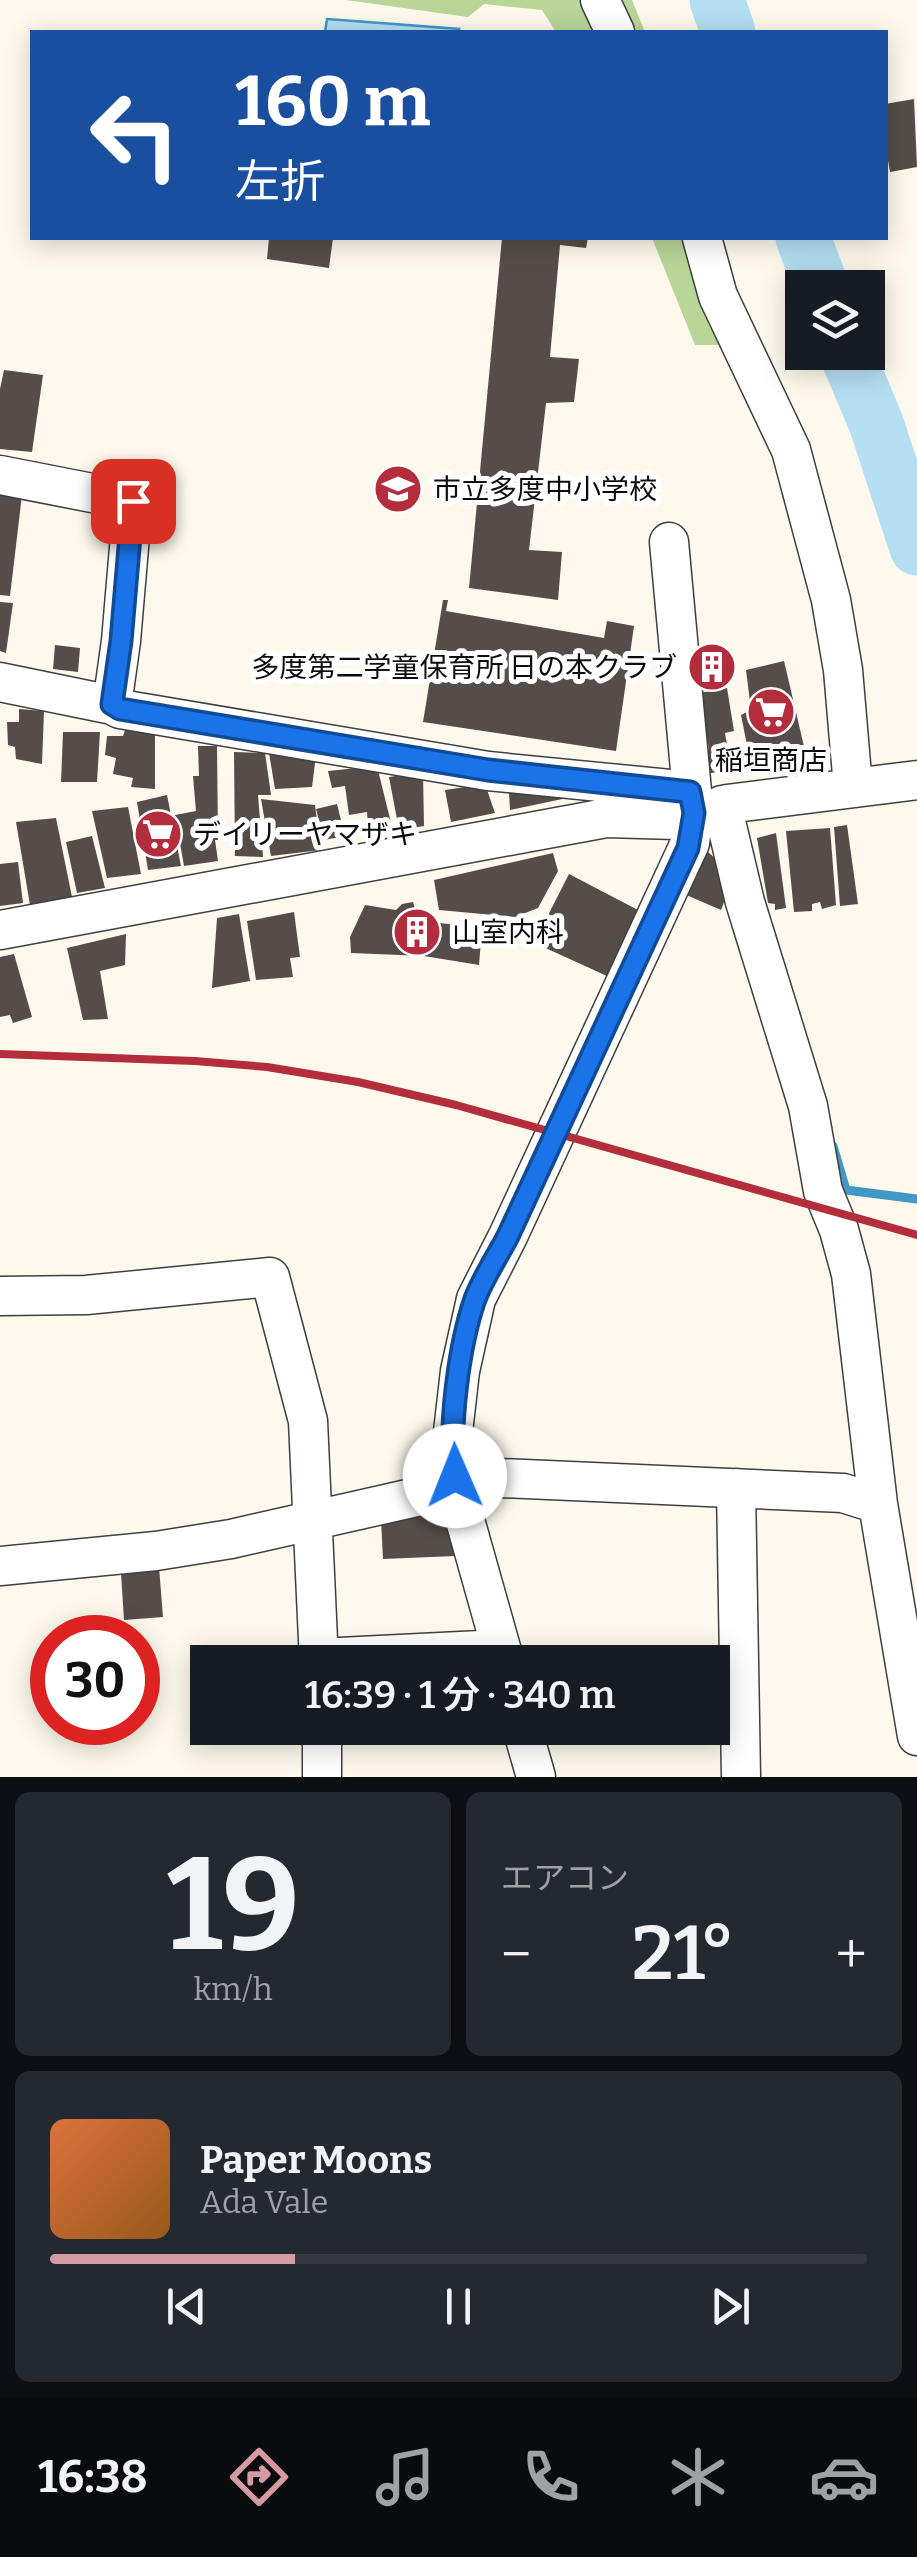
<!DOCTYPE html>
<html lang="ja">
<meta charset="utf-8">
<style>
body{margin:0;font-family:Bitter,"Noto Sans JP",serif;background:#242831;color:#f1f3f6;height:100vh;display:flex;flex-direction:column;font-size:38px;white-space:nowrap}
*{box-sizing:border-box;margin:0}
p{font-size:32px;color:#9ea1a6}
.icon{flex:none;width:55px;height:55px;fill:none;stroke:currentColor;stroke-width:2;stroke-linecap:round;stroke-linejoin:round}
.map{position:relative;height:1777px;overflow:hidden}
.side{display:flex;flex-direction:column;gap:15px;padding:15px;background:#0d0f14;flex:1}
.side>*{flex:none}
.banner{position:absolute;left:30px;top:30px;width:858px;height:210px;border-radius:0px;box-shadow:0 5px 25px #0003;background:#1a4fa0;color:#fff;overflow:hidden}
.controls{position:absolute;left:785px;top:270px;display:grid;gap:20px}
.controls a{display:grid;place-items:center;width:100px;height:100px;border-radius:0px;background:#171b24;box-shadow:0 5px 25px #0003;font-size:50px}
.speed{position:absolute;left:30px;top:1615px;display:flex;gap:20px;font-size:50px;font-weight:700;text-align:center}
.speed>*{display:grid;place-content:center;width:130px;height:130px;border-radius:50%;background:#171b24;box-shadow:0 5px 25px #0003;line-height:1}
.speed .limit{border:15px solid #d22;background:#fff;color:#111}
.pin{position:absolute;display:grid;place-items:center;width:85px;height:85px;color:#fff;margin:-42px;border-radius:20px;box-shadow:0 5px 15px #0006}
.me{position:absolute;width:110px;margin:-55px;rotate:359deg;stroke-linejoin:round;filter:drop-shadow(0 0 8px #0008)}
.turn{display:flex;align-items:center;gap:35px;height:210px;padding:0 40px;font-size:45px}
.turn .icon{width:130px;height:130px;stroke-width:2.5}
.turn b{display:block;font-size:70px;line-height:85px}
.big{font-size:75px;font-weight:600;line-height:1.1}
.side .widget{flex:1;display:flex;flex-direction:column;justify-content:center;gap:15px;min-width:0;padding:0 35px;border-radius:15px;background:#242831}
.side .dial{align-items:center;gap:0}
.dial b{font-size:130px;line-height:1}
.song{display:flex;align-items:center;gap:30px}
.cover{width:120px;height:120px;border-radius:15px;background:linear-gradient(135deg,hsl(20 70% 55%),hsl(30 70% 35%))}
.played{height:10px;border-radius:5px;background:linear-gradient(90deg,#d59aa2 30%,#363941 30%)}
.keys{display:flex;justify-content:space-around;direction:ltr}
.heat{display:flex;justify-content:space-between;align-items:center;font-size:55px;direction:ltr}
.side .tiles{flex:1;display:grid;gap:15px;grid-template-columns:1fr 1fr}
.widget:last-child{grid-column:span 2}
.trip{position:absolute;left:190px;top:1645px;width:540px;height:100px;border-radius:0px;background:#171b24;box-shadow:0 5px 25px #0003;font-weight:600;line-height:100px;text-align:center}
.dock{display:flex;height:160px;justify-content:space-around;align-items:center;background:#090b0e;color:#9ea1a6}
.dock .icon{width:70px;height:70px}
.dock .on{color:#d59aa2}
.dock b{font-size:45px;color:#f1f3f6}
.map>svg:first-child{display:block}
.forest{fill:#b8d698}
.water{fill:#b4dff2;stroke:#3f98c5;stroke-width:2.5}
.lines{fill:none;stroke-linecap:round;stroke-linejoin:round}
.stream{stroke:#3f98c5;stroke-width:9}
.river{stroke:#b4dff2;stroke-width:55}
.building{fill:#544d49}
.minor-casing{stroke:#3f3f3f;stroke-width:41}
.minor{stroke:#fff;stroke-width:38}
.rail{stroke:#b32d3c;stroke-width:8}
.route-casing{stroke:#114b97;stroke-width:25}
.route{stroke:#1a73e8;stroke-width:18}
.labels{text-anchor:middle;stroke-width:10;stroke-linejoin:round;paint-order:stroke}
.poi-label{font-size:28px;fill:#0c0c0c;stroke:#fff;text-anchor:start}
</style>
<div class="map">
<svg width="917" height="1777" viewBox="0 0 917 1777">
<rect width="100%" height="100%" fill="#fef9ec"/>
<path class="forest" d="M 346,0 L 632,0 L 645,32 L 556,32 L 542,10 L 484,4 L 468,17 Z
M 652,238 L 691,238 L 726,345 L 695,345 Z"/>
<path class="water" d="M 327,19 L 459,29 L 458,32 L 325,32 Z"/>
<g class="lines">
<path class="stream" d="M 833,1146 L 846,1190 L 917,1199"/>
<path class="river" d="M 717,0 L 728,32
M 803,238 L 822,288
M 846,352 L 876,423 L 917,548"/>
</g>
<path class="building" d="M 914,99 L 917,167 L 890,172 L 885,143 L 885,104 Z
M 269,238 L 333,238 L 329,268 L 267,259 Z
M 502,238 L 588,238 L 586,248 L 560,245 L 550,357 L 579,359 L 574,402 L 546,403 L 529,550 L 562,552 L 558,600 L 469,588 Z
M 4,370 L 43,375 L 32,452 L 0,449 L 0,389 Z
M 0,493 L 22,495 L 10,596 L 0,595 Z
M 443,600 L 448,600 L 446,611 L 604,638 L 607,621 L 634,626 L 616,751 L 423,722 Z
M 0,602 L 13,603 L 6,653 L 0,651 Z
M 55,645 L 80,648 L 78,672 L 53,669 Z
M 725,647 L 730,682 L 700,685 L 695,652 Z
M 784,661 L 806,755 L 751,765 L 741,715 L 751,710 L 746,670 Z
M 727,688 L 734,731 L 725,733 L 727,745 L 736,743 L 740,768 L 706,774 L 702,750 L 709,749 L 699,693 Z
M 19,709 L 44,711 L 42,764 L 16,759 L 15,747 L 8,745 L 7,722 L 19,722 Z
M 125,730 L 155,732 L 155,789 L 131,787 L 133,778 L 113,774 L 116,758 L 105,755 L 107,736 L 123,736 Z
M 63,732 L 100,732 L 97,782 L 61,782 Z
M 198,746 L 217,746 L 218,840 L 215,840 L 218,861 L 184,866 L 175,815 L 196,811 L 193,776 L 199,776 Z
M 234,752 L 265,753 L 271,795 L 258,795 L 263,857 L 235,856 Z
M 269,753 L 316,755 L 312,787 L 275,789 Z
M 377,766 L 393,831 L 369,836 L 367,812 L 349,815 L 345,786 L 332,788 L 328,771 Z
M 423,772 L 424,826 L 399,830 L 389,777 Z
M 485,784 L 495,813 L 451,822 L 445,790 Z
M 534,788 L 572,797 L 510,810 L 509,793 Z
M 167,795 L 181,866 L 148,870 L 137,802 Z
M 261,799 L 315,805 L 321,850 L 271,856 Z
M 337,804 L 345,836 L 324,840 L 316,809 Z
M 128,807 L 141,874 L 107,878 L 92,811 Z
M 56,818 L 72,897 L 30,905 L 16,822 Z
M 847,825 L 858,904 L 840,906 L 834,827 Z
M 830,828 L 836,905 L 822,909 L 820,902 L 812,904 L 812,911 L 794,912 L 786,831 Z
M 776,833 L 786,908 L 775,910 L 775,904 L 768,903 L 757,838 Z
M 92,836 L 105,888 L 77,893 L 66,842 Z
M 707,851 L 734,876 L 721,910 L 684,894 Z
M 553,853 L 558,871 L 538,908 L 515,917 L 439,910 L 434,880 Z
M 18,862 L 23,903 L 0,906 L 0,864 Z
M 569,874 L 638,910 L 607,976 L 517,935 L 520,926 L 539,933 Z
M 413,902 L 415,909 L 427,912 L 431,922 L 482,928 L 479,965 L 424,956 L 351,953 L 350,937 L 365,905 L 396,910 L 402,904 Z
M 294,912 L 300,957 L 290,958 L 293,977 L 256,980 L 247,921 Z
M 239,914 L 250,981 L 212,988 L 217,918 Z
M 126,934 L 125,965 L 100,971 L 108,1019 L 83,1020 L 67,948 Z
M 14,954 L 32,1017 L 13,1023 L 10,1015 L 0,1017 L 0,957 Z
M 429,1515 L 446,1523 L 455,1556 L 383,1559 L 381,1520 Z
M 159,1567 L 163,1617 L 124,1620 L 121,1573 Z"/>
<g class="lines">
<g class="minor-casing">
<path id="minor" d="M 600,0 L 615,32
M 702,238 L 718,296 L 791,450 L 831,600 L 843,670 L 853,787
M 0,475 L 133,501 L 121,641 L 112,705
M 0,682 L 112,705 L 120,709 L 488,771 L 690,791
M 722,805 L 745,902 L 808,1106 L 823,1191 L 839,1230 L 851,1274 L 878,1504
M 0,930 L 606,818 L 677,820 L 727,804 L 917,780
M 0,1296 L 86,1295 L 270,1277 L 308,1421 L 319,1662
M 455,1476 L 843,1493 L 878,1504 L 917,1736
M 736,1488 L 741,1777
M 0,1566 L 156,1551 L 231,1539 L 456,1488
M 319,1658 L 501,1649
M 505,1662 L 456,1488 L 451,1449 L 460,1371 L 476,1299 L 508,1236 L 690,843 L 694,813 L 669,542
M 522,1728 L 536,1777
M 322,1777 L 322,1728"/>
</g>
<use href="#minor" class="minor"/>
<path class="rail" d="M 0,1054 L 195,1061 L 267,1067 L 358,1082 L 456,1105 L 917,1235"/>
</g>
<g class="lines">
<g class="route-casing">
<path id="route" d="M 133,501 L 121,641 L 112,704 L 120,709 L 488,770 L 690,792 L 694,813 L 688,848 L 508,1236 C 497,1257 483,1278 475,1299 C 459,1345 448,1428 455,1476"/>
</g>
<use href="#route" class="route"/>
</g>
<defs>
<g id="school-disc" transform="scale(2.5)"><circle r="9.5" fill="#b32d3c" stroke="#fff"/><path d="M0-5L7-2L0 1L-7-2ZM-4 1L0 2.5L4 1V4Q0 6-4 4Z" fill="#fff"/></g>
<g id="building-disc" transform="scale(2.5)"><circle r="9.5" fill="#b32d3c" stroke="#fff"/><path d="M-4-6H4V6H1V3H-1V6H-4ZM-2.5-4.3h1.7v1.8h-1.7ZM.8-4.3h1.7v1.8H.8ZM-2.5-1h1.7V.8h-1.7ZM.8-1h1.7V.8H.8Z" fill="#fff"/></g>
<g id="supermarket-disc" transform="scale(2.5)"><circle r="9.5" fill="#b32d3c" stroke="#fff"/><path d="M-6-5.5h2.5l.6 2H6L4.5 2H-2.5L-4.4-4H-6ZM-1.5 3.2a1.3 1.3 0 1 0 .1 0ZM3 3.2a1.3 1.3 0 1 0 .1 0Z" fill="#fff"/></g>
</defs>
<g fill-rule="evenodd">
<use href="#school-disc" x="398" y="489"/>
<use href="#building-disc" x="712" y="667"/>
<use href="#supermarket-disc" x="771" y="712"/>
<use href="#supermarket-disc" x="158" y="834"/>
<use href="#building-disc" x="417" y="932"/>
</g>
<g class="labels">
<g class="poi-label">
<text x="433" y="499">市立多度中小学校</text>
<text x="677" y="677" text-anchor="end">多度第二学童保育所 日の本クラブ</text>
<text x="771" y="770" text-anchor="middle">稲垣商店</text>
<text x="193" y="844">デイリーヤマザキ</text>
<text x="452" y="942">山室内科</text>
</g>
</g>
</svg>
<div class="controls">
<a><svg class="icon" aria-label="layers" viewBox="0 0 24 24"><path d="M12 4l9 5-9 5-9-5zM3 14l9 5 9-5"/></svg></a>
</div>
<div class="speed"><div class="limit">30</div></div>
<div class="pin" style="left:133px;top:501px;background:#d93025"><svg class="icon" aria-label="arrive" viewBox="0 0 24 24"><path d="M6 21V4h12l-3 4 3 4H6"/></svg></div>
<svg class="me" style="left:455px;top:1476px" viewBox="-20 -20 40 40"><circle r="19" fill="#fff"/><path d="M0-13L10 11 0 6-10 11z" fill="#1a73e8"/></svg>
<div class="trip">16:39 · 1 分 · 340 m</div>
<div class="banner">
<div class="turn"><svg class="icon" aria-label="left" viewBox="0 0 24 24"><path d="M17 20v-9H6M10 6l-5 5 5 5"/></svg><div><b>160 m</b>左折</div></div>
</div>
</div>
<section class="side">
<div class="tiles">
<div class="widget dial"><b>19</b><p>km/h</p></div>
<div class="widget"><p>エアコン</p>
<div class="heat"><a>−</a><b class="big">21°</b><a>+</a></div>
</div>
<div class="widget">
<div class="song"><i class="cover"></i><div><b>Paper Moons</b><p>Ada Vale</p></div></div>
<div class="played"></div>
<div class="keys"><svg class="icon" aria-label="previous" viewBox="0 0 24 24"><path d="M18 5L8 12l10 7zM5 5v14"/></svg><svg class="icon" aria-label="pause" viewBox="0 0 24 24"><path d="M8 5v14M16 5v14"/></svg><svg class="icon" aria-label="next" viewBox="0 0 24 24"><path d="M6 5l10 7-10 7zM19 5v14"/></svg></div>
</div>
</div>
</section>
<nav class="dock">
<b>16:38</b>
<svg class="icon on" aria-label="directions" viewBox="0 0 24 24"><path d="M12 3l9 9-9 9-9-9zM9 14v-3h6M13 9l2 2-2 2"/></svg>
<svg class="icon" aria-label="music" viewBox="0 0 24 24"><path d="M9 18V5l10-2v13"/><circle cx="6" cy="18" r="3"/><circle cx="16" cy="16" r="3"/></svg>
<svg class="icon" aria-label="phone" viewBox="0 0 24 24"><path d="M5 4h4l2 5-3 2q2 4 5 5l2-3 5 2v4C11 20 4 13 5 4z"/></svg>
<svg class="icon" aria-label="climate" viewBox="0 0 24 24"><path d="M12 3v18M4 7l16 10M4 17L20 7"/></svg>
<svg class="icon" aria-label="car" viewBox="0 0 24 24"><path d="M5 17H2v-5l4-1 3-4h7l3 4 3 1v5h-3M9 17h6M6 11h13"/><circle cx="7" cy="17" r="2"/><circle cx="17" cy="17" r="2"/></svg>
</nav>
